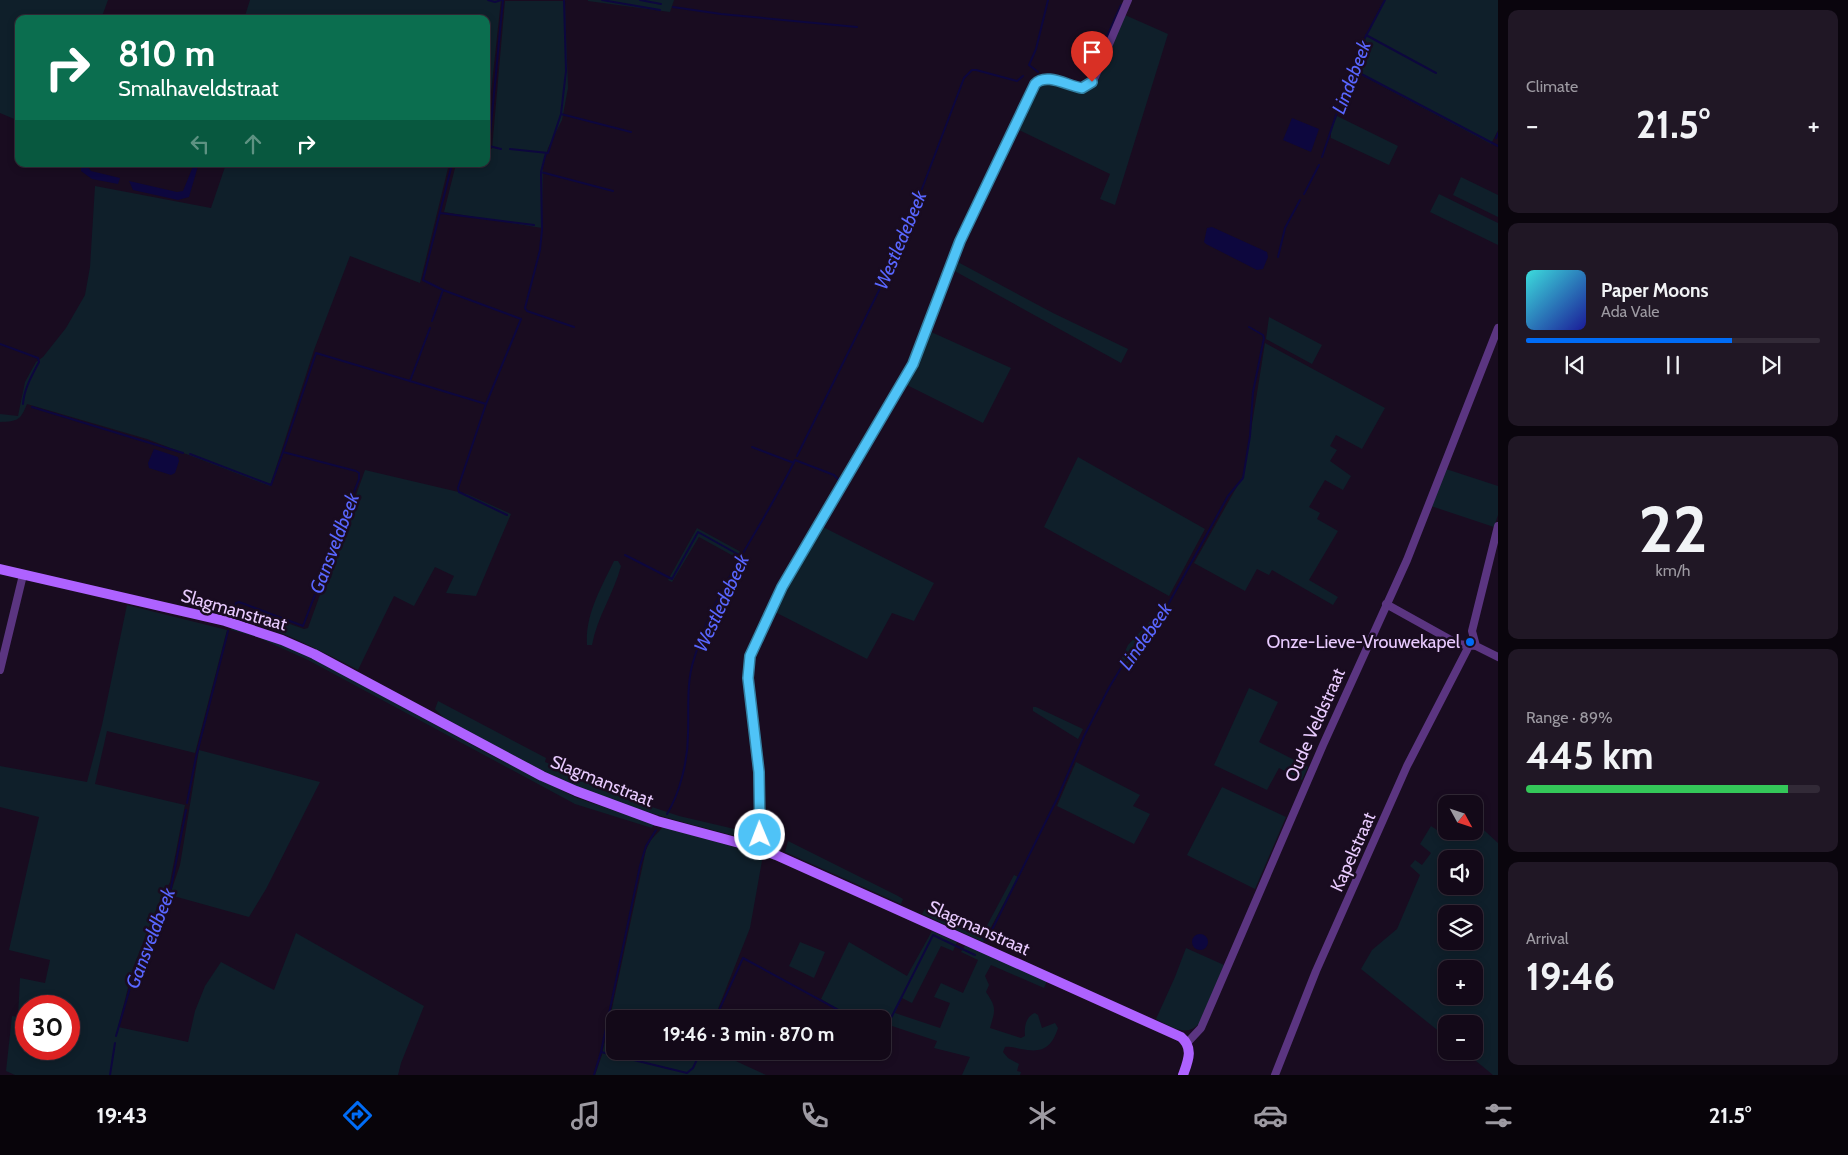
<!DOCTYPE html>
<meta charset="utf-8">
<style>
body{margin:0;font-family:Cabin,sans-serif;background:#201725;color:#f1f3f6;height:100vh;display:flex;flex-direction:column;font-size:19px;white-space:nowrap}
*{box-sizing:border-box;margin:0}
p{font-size:16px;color:#9d9aa2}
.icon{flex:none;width:28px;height:28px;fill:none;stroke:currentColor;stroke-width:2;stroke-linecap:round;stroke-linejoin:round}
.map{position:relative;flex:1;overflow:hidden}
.panel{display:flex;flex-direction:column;gap:10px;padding:10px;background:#0a050d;width:350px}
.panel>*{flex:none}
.hud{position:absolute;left:15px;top:15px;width:475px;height:152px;border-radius:10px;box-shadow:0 2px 8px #0003,0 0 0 1px #322a37;background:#0b6e4f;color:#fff;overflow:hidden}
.needle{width:32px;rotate:130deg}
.fabs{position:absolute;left:1438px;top:795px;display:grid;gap:10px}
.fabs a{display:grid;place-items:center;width:45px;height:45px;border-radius:10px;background:#130918;box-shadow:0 2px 8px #0003,0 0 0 1px #322a37;font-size:25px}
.speed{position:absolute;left:15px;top:995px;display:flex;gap:10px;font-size:25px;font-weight:700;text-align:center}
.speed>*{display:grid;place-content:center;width:65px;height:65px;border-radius:50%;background:#130918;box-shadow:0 2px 8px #0003,0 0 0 1px #322a37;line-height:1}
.speed .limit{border:8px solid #d22;background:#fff;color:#111}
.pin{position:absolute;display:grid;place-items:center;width:42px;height:42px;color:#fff;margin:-51px -21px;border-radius:50% 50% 50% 0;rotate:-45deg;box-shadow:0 0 5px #0007}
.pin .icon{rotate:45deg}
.me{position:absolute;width:55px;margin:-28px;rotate:359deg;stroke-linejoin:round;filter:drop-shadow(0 0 4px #0008)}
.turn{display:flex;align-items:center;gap:18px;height:105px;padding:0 20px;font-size:22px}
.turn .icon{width:65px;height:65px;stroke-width:2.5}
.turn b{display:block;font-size:35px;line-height:42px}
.lanes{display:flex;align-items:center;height:48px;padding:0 20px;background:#0003;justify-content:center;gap:25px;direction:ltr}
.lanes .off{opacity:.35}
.big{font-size:38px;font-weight:700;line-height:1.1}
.panel .widget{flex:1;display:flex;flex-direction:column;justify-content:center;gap:8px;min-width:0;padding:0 18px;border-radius:10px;background:#201725}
.panel .dial{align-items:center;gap:0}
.dial b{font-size:65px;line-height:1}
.song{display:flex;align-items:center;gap:15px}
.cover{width:60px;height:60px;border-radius:8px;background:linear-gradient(135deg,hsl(180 70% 55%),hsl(240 70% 35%))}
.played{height:5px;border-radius:2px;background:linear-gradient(90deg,#006cf6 70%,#322a37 70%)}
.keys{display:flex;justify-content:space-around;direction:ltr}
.heat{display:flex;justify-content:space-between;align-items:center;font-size:28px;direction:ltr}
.charge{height:8px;border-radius:4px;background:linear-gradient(90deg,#34c759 89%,#322a37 0)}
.trip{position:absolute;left:606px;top:1010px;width:285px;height:50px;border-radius:10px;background:#130918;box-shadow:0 2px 8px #0003,0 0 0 1px #322a37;font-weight:700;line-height:50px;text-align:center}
.tab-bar{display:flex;height:80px;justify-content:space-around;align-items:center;background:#08040a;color:#9d9aa2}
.tab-bar .icon{width:35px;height:35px}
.tab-bar .selected{color:#006cf6}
.tab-bar b{font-size:22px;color:#f1f3f6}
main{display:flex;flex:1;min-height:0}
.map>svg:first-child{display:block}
.green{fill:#0f1f2a;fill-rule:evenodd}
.water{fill:#0d073e}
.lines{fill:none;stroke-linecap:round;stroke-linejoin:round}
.stream{stroke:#0d073e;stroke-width:2}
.street{stroke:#5b3581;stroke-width:8}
.secondary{stroke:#ae62ff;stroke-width:10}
.route-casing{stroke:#337fa1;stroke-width:12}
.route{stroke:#4fc3f7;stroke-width:9}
.poi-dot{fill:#006cf6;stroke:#190c20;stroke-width:2}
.labels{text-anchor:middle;stroke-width:5;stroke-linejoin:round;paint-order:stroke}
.street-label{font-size:18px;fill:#e9cbff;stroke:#190c20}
.poi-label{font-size:18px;fill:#e9cbff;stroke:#190c20;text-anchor:end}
.water-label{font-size:19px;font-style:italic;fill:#5966ff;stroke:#190c20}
</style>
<main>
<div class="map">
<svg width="1498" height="1075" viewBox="0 0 1498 1075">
<rect width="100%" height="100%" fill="#190c20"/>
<path class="green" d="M 0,0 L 108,0 L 101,19 L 19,19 L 19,121 L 0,113 Z
M 250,0 L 501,0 L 486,139 L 486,19 L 244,19 Z
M 588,0 L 674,0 L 670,12 L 588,1 Z
M 1384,0 L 1498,0 L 1498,130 L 1491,144 L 1352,70 L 1365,37 Z
M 505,1 L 565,1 L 568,88 L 562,120 L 548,148 L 543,166 L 542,228 L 444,212 L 456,164 L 486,164 L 486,149 L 492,149 Z
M 1125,15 L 1168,34 L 1115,205 L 1100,199 L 1110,174 L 1017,129 L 1037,84 C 1056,77 1073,98 1092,87 Z
M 1337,116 L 1398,146 L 1389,165 L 1331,138 L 1331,130 Z
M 226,164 L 449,164 L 420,283 L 350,256 L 314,350 L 270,486 L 147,439 L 27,404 C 20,421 18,421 0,422 L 0,414 L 18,416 L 25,382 L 36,362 L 43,357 L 66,328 L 85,295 L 90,267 L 95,186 L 211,208 Z
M 1461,177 L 1498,195 L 1498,217 L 1453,195 Z
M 1439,194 L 1498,223 L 1498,245 L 1430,212 Z
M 959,231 L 967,233 L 956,261 L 1053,313 L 1128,349 L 1121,363 L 951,269 L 955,258 L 949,255 Z
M 1269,317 L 1322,345 L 1312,364 L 1266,339 Z
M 929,331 L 1011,368 L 983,423 L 905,384 Z
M 1265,343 L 1385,408 L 1362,449 L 1336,435 L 1330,446 L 1337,450 L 1330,461 L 1351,476 L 1343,490 L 1325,480 L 1309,507 L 1320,513 L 1317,519 L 1338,531 L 1309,580 L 1338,597 L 1333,605 L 1272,570 L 1269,575 L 1257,569 L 1245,591 L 1194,563 L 1244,474 Z
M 1078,457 L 1205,529 L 1169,596 L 1044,527 Z
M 1446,469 L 1498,486 L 1498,515 L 1494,527 L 1431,506 Z
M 365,470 L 467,494 L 511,514 L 476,596 L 446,593 L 454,576 L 435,567 L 414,606 L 394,596 L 358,670 C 315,648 274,627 228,615 L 229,611 L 235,612 L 239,606 L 304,629 L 308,628 Z
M 821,526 L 934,583 L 914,621 L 892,613 L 867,659 L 775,612 Z
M 697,528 L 741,552 L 737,558 L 699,537 L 672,582 L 668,580 Z
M 614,561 L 618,561 L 621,566 C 614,593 597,617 592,645 L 587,645 C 585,615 601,588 614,561 Z
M 127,605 L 227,630 L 195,753 L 107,731 L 95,784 L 185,805 L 170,882 L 158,905 L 133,968 L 118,1027 L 188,1042 L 195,1011 L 205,986 L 221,962 L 274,990 L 296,933 L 424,1006 L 401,1063 L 398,1075 L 15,1075 L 6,1071 L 12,1016 L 18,1017 L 20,978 L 45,983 L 50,960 L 9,950 L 39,817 L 0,807 L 0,766 L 87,782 L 102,725 ZM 26,1006 L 69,1006 L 69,1049 L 26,1049 Z
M 1158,613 L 1152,626 L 1154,629 L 1151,634 L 1126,666 L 1119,664 L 1128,645 Z
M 232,627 L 252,633 L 307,655 L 491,755 L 577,798 L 654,824 L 652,828 L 575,804 L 308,660 L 257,637 L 231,630 Z
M 1249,688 L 1278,702 L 1259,742 L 1308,767 L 1302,780 L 1279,768 L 1267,790 L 1214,765 Z
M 438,701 L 546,758 L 545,762 L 592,781 L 592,787 L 679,816 L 756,834 L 754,841 C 699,826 642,813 589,792 C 538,771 491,743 443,717 L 435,709 Z
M 1033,707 L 1036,707 L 1083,729 L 1078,739 L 1033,711 Z
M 199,750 L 320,782 L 266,889 L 249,917 L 170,895 L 180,865 Z
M 1076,762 L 1140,795 L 1133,806 L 1150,814 L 1134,844 L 1057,806 Z
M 1222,787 L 1286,817 L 1255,889 L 1187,855 Z
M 1474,821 L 1498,843 L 1498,1075 L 1493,1075 L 1464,1051 L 1474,1051 L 1474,1024 L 1446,1024 L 1446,1037 L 1361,969 L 1372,950 L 1397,929 L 1420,875 L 1410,866 L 1415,860 L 1422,865 L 1431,853 L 1420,844 L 1431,826 L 1446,836 L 1449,831 L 1474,831 ZM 1446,859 L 1474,859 L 1474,886 L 1446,886 ZM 1446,914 L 1474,914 L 1474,941 L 1446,941 ZM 1446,969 L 1474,969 L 1474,996 L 1446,996 Z
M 663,827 L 763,855 L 750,928 L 714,1019 L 615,1019 L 615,1051 L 714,1051 L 766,1075 L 595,1075 L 602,1055 L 646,850 L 651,840 Z
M 788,841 L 898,896 L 903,899 L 901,904 L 785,852 Z
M 1014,875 L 1018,877 L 983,942 L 922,914 L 925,909 L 983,933 Z
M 932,931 L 957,942 L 953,951 L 941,946 L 912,1003 L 902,998 L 895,1013 L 940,1028 L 950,1003 L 934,997 L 941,983 L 963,993 L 978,960 L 961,952 L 965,945 L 1047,981 L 1044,988 L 991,965 L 985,976 L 989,985 L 986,992 C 997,1008 995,1010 990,1028 L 1021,1038 L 1025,1036 C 1024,1027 1026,1016 1035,1013 L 1038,1015 L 1042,1028 L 1055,1023 L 1058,1028 C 1051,1049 1042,1053 1021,1049 C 1015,1048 1011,1046 1005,1047 L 1003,1052 L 1008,1058 L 1019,1064 L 1017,1071 L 1021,1072 L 1020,1075 L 962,1075 L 970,1057 L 934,1048 L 937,1041 L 883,1023 L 882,1019 L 855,1019 L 821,999 L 849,942 L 907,976 Z
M 800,942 L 825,952 L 814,978 L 789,966 Z
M 1186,948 L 1224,965 L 1200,1022 C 1188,1039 1170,1026 1156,1019 L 1175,977 Z"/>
<path class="water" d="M 1292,118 L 1319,129 L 1311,152 L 1283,140 Z
M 81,164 L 86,164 L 91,171 L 120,178 L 118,184 L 92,179 L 81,171 Z
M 194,164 L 198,166 L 189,197 L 178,200 L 133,190 L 129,181 L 177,192 L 183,191 Z
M 1212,227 L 1267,252 L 1268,257 L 1263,269 L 1257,270 L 1206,244 L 1204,242 L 1207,228 Z
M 154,449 L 178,457 L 179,461 L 175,473 L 171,475 L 149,468 L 148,463 Z
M1192 942a8 8 0 1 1 16 0a8 8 0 1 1-16 0Z"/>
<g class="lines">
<path class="stream" d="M 488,0 L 495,2 L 501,0
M 602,0 L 660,10
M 640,0 L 661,4
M 673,7 L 721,14 L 857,27
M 1366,35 L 1436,73
M 1352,69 L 1498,146
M 1038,72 L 1029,65 L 1036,49 L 1048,0
M 1052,76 L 1082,83
M 1088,80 L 1121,5
M 561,114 L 566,71 L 564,0
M 1496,138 L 1498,133
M 486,146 L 489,145 L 503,0
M 489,146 L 501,149
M 510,149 L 548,153 L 561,114 L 631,132
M 546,153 L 541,172 L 613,191
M 1322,157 L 1357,53 L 1385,0
M 541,172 L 542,230 L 540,250 L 525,308 L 527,311 L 574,327
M 1304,194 L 1319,165
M 440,213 L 534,225
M 1278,257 L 1285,228 L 1300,200
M 443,290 L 521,319 L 486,404 L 458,488 L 459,492 L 507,515
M 432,321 L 443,290 L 423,280 L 452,164
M 0,344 L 38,358 L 39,362 C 32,375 24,389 23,404
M 410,381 L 486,404
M 32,407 L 183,453
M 752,447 L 794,463
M 190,454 L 271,485 L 283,452
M 797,456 L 898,252 L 964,78 L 972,70 L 976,70 L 1017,81 L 1023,76
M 625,555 L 672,579 L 698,532 L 741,556
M 232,613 L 236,603 L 239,602 L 303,626 L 359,479 L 359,473 L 356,471 L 283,452 L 316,353 L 410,381 L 430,328
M 187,803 L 196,757 L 228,631
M 667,814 C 680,793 688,760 688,734 C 689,709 686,683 694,659 C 715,587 763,527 795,460 L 834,475 L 839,480
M 983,938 L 987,940 L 1058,797 L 1084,736 L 1110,686 L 1124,663 L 1164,612 L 1228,496 L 1243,478 L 1250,436 L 1253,392 L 1264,338 L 1263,335 L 1249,327
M 715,1019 L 743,958 L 855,1019
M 882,1025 L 889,1022 L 933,935 L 975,955
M 116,1036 L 134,974 L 164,900 L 170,893 L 186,810
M 601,1052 L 687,1073 L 693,1068 L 701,1051
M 110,1075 L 115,1043
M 594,1075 L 601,1052 L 640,866 L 646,846 L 656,830"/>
<path class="street" d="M 1386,604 L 1458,644 L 1476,646 L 1498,657
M 1476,646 L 1472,631 L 1498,526
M 0,670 L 23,575
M 758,848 L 760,835 L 759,772 L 748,678 L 750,657 L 783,587 L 913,364 L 960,241 L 1035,84 L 1042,79 L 1047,78 L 1078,87 L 1088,85 L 1095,77 L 1128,0
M 1187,1043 L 1201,1028 L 1323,745 L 1407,560 L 1498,328
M 1275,1075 L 1316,971 L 1407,766 L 1469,646"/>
<path class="secondary" d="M 0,569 L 225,621 L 282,640 L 314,654 L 542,776 L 576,791 L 657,821 L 758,848 L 776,855 L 1181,1037 C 1194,1048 1188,1061 1183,1075"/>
</g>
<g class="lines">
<g class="route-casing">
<path id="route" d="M 760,835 L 759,772 L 748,678 L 750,656 L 782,587 L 913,364 L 960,241 L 1035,84 C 1046,72 1068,86 1082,88 L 1092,82"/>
</g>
<use href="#route" class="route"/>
</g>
<circle class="poi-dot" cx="1470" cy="642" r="5"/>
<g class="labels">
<g class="street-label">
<text transform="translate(234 610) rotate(16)" y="6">Slagmanstraat</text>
<text transform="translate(1315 725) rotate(-66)" y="6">Oude Veldstraat</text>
<text transform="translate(602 781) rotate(22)" y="6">Slagmanstraat</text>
<text transform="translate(1353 852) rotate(-66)" y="6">Kapelstraat</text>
<text transform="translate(979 928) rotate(24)" y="6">Slagmanstraat</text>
</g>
<g class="poi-label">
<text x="1460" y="648">Onze-Lieve-Vrouwekapel</text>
</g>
<g class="water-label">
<text transform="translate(1351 77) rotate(-69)" y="7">Lindebeek</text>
<text transform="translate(900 240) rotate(-67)" y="7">Westledebeek</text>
<text transform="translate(334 543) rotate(-69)" y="7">Gansveldbeek</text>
<text transform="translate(721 603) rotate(-65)" y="7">Westledebeek</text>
<text transform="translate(1145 636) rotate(-55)" y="7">Lindebeek</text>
<text transform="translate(150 938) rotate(-69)" y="7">Gansveldbeek</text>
</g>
</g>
</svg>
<div class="fabs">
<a><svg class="needle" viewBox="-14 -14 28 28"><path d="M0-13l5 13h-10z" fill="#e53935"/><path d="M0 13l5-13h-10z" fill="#9d9aa2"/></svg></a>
<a><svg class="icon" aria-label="sound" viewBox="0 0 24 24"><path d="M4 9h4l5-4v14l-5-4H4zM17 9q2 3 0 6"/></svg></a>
<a><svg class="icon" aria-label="layers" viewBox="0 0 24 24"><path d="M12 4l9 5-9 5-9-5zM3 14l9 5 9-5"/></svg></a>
<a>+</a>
<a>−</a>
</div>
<div class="speed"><div class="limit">30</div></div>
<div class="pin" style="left:1092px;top:82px;background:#d93025"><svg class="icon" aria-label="arrive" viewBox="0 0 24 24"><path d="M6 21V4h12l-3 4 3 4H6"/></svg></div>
<svg class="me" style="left:760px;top:835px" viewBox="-20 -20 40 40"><circle r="17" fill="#4fc3f7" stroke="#fff" stroke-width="3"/><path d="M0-11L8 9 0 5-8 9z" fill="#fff"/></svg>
<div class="trip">19:46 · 3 min · 870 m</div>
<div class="hud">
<div class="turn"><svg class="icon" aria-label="right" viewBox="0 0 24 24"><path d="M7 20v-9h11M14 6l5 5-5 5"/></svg><div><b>810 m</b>Smalhaveldstraat</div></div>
<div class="lanes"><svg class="icon off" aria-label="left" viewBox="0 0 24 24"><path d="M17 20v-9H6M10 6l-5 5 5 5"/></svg><svg class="icon off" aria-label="ahead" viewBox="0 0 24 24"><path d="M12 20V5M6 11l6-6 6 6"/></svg><svg class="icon" aria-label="right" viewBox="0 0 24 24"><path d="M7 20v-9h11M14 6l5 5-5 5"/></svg></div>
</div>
</div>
<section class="panel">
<div class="widget"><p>Climate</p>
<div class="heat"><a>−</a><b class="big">21.5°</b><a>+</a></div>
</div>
<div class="widget">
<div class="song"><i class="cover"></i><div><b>Paper Moons</b><p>Ada Vale</p></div></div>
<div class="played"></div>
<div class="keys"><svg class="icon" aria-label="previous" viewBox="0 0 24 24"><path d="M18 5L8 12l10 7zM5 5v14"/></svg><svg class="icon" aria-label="pause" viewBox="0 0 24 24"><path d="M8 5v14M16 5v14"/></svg><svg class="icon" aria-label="next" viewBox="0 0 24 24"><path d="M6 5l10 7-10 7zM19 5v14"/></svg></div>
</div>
<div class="widget dial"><b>22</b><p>km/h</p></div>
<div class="widget"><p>Range · 89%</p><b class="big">445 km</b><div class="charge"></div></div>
<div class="widget"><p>Arrival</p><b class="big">19:46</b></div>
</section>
</main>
<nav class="tab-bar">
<b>19:43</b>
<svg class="icon selected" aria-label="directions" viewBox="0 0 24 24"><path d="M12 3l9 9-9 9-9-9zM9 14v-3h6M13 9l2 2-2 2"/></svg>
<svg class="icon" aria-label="music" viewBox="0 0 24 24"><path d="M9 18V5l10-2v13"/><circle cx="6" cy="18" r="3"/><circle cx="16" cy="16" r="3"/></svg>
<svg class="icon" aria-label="phone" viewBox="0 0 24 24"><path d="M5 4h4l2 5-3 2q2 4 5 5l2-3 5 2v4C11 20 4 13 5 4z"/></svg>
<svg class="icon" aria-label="climate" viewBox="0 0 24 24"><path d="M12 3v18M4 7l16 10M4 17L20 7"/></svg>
<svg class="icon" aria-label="car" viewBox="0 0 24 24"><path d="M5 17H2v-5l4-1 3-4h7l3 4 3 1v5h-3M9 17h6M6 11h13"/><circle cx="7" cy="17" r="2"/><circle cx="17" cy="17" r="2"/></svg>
<svg class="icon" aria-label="filters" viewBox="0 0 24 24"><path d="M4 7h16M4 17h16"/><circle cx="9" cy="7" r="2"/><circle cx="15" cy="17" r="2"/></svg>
<b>21.5°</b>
</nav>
